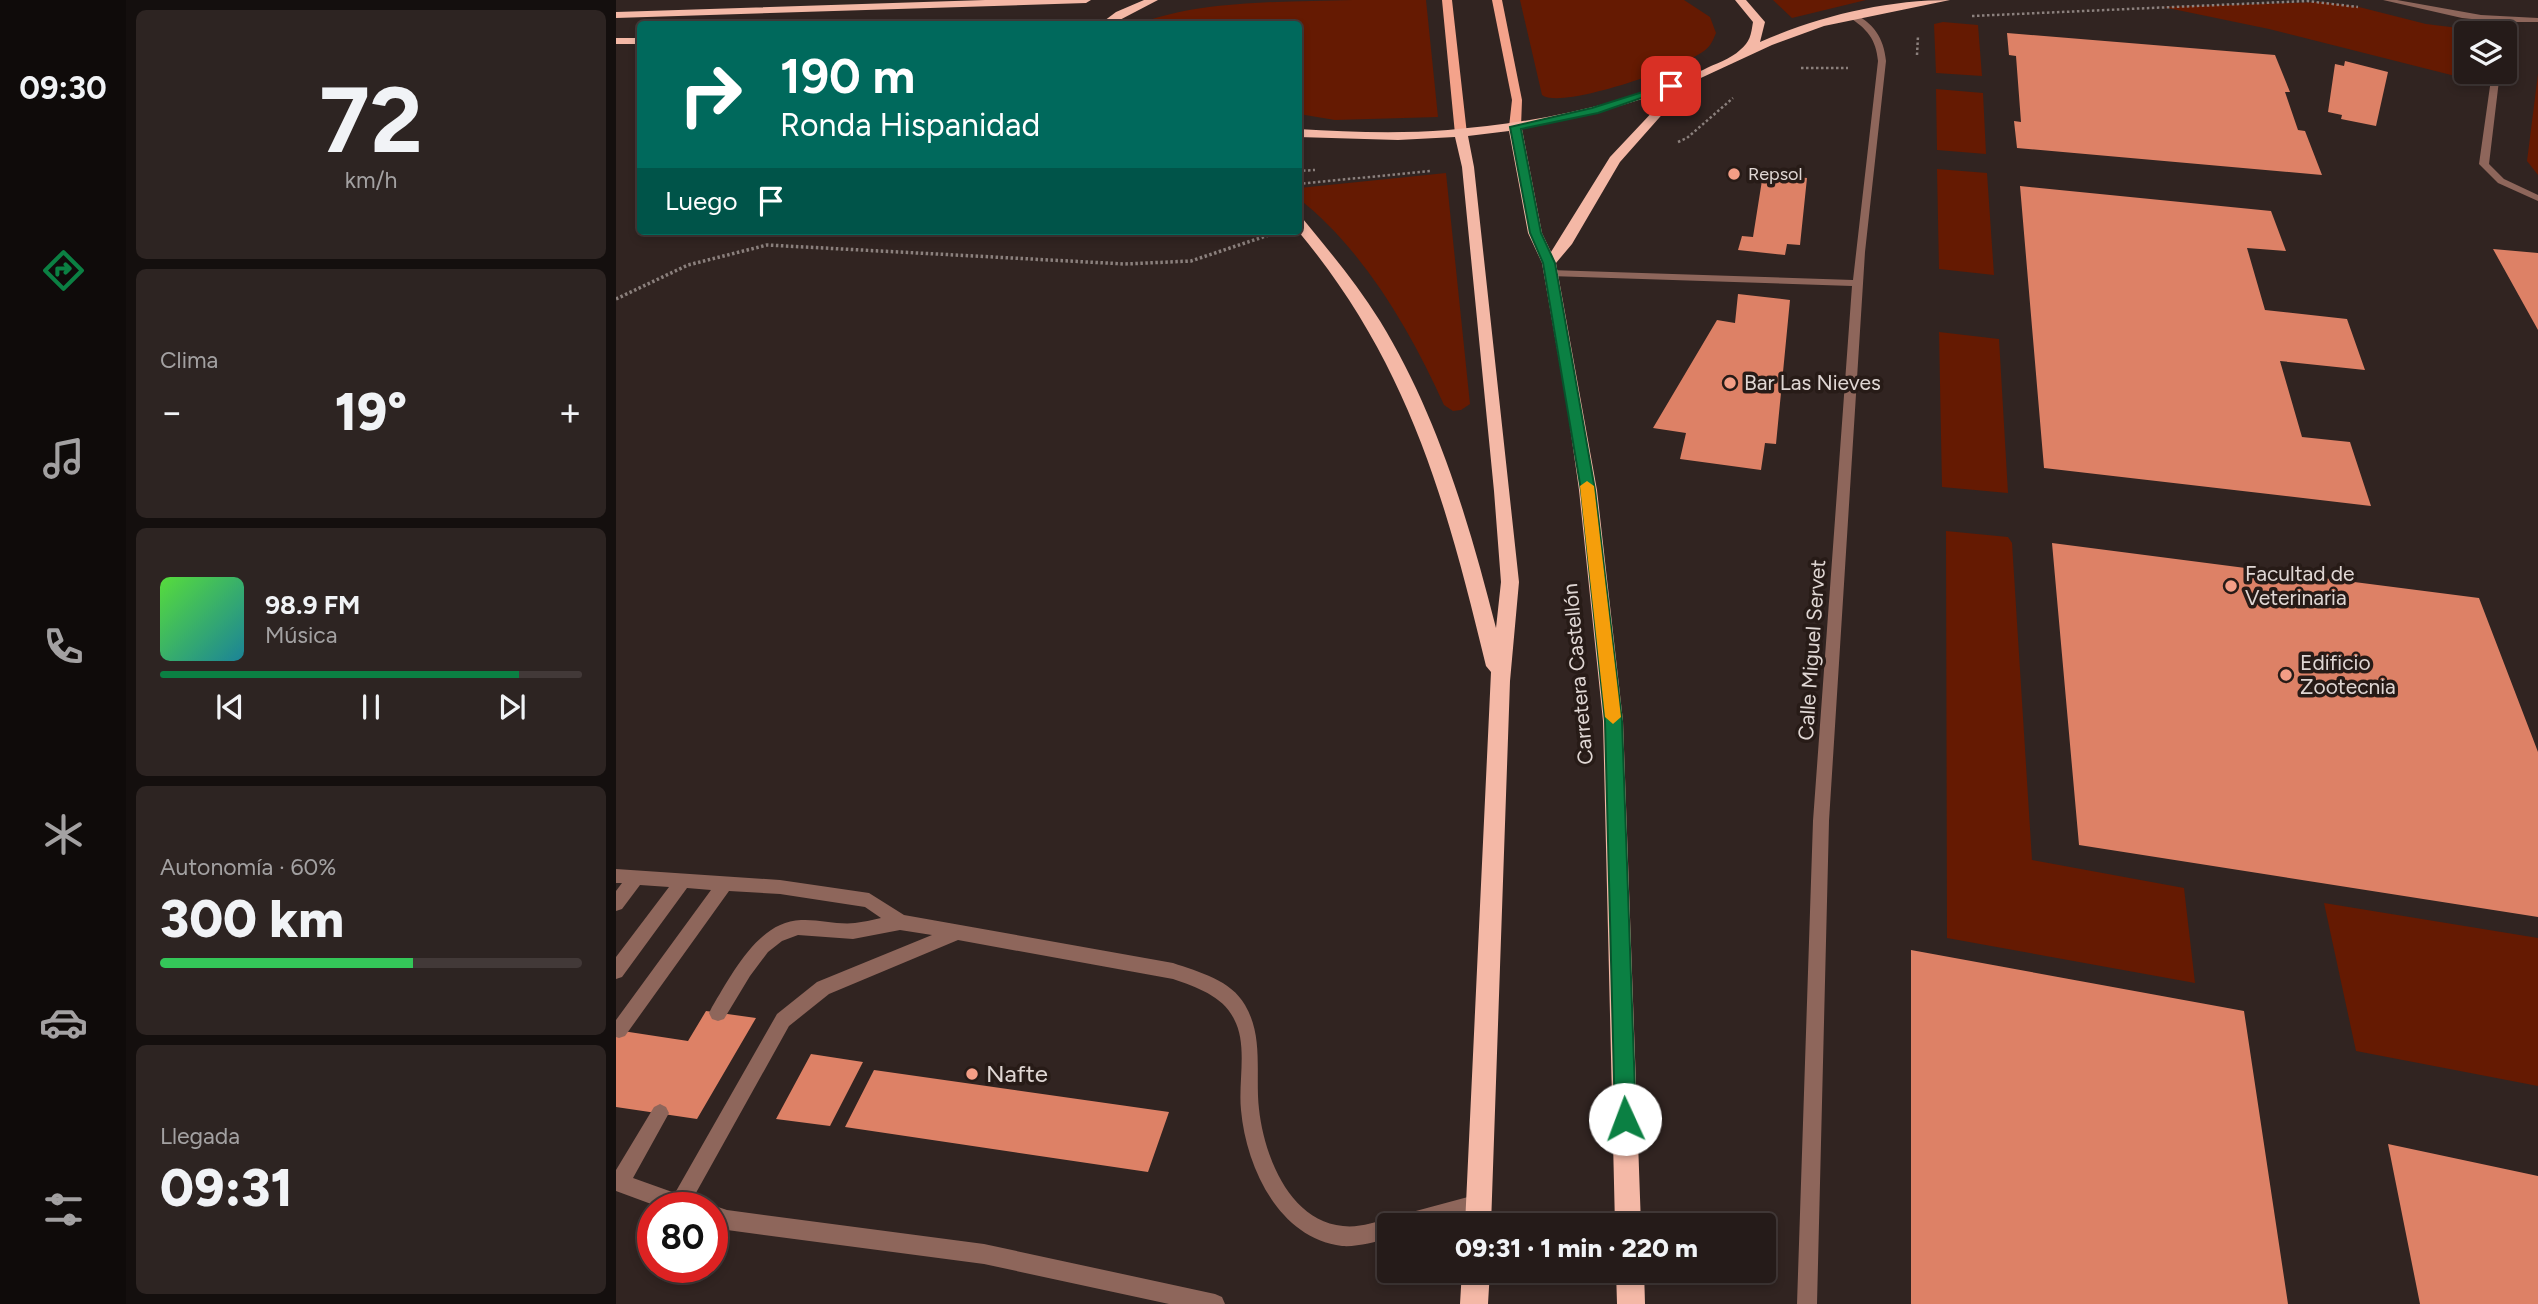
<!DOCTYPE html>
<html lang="es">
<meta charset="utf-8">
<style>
body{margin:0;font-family:Figtree,sans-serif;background:#2d2422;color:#f1f3f6;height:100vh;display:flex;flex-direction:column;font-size:26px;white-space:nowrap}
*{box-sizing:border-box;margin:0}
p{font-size:23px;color:#a3a1a2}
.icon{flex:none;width:38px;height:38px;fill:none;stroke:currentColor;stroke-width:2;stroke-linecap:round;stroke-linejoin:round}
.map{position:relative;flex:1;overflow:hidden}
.panel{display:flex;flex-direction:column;gap:10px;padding:10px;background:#140f0e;width:490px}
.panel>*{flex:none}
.top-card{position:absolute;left:21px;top:21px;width:665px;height:214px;border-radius:7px;box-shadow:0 4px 10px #0003,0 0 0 2px #423938;background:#00695c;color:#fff;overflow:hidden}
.buttons{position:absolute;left:1838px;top:21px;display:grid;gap:14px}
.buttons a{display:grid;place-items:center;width:63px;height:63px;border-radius:7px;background:#251b19;box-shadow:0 4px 10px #0003,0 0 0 2px #423938;font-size:35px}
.speed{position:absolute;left:21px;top:1192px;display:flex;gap:14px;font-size:35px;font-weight:700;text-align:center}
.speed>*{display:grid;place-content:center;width:91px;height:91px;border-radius:50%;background:#251b19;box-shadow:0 4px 10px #0003,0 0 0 2px #423938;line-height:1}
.speed .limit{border:10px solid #d22;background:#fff;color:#111}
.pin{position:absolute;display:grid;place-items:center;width:60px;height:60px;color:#fff;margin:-30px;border-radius:14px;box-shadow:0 4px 10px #0006}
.me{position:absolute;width:77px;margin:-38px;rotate:358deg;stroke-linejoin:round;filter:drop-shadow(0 0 5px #0008)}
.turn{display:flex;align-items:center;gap:24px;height:147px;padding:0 28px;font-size:32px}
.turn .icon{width:91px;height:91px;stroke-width:2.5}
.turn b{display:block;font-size:49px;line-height:60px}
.then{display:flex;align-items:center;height:66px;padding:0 28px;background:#0003;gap:14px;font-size:26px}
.big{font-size:52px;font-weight:800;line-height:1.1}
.panel .card{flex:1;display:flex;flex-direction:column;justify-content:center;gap:10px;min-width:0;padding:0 24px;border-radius:10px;background:#2d2422}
.panel .dial{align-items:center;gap:0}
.dial b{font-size:91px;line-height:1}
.song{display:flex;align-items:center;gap:21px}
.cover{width:84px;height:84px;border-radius:10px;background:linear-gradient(135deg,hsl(110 70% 55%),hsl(190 70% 35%))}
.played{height:7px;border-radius:4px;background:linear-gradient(90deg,#0b8043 85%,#423938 85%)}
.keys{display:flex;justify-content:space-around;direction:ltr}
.heat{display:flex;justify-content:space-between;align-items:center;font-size:38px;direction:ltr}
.charge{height:10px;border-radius:5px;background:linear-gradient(90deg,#34c759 60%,#423938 0)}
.trip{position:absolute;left:761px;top:1213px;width:399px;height:70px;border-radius:7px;background:#251b19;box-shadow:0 4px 10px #0003,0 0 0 2px #423938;font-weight:800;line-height:70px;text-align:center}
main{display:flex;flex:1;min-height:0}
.tabs{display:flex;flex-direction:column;width:126px;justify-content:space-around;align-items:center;background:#0f0b0a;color:#a3a1a2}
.tabs .icon{width:49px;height:49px}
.tabs .selected{color:#0b8043}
.tabs b{font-size:32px;color:#f1f3f6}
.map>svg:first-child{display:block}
.green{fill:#651a02}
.building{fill:#dd8166}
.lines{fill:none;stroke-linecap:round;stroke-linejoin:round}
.path-far1{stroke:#8b807d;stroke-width:2.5;stroke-dasharray:2.5 2.5;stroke-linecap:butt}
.path{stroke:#8b807d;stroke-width:3.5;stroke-dasharray:2.5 2.5;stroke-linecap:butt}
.service{fill:#8e665b;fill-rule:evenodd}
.minor{fill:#8e665b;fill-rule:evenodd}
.primary{fill:#f4a38b;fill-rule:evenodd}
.trunk{fill:#f4b8a6;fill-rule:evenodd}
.route{fill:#0b8043;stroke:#07532c;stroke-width:2}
.slow{fill:#f59e0b}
.poi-dot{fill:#f49e86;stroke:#271b17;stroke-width:2.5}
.labels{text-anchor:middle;stroke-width:7;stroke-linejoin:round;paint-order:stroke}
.far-poi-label{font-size:18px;fill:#e0d7d4;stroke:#271b17;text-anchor:start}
.poi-label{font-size:21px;fill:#e0d7d4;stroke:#271b17;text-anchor:start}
.street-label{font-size:21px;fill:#e0d7d4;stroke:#271b17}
.near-poi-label{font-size:24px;fill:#e0d7d4;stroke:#271b17;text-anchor:start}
</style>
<main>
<nav class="tabs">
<b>09:30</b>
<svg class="icon selected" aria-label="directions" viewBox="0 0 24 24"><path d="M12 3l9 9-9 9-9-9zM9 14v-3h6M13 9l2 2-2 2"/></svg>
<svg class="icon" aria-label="music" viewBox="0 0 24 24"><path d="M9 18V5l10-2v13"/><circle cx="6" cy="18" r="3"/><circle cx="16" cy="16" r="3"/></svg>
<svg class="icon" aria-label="phone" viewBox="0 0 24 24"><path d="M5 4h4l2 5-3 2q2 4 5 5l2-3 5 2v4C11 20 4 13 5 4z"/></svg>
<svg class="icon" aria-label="climate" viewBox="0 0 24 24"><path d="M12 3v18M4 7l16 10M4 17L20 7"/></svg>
<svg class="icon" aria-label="car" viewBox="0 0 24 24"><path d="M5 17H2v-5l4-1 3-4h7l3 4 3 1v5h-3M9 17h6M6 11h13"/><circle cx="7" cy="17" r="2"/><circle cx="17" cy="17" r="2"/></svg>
<svg class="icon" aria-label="filters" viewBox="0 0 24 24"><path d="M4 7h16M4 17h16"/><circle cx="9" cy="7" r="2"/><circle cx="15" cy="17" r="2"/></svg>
</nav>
<section class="panel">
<div class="card dial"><b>72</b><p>km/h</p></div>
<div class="card"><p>Clima</p>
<div class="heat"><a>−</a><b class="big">19°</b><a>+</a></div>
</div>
<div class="card">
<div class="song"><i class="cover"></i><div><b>98.9 FM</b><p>Música</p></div></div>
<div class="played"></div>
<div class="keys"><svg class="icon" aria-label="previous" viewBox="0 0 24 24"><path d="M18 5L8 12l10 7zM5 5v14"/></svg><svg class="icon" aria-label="pause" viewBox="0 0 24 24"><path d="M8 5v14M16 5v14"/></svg><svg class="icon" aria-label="next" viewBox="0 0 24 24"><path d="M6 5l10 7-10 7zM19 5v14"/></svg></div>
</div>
<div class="card"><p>Autonomía · 60%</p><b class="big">300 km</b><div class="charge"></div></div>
<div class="card"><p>Llegada</p><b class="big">09:31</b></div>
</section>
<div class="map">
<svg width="1922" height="1304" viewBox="0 0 1922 1304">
<rect width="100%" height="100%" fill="#312421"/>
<path class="green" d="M 737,0 L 810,0 L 822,117 L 719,120 L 683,114 L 682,24 L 522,24 C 585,0 668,2 737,0 Z
M 904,0 L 1068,0 L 1094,17 L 1100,33 C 1097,40 1095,46 1088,51 C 1067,67 946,110 926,95 Z
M 1157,0 L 1250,0 L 1176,18 Z
M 1705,2 L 1743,7 L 1810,24 L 1867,31 L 1850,33 L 1850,72 L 1857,72 L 1855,80 L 1653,29 L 1547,7 Z
M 1327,22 L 1362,25 L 1366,76 L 1320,73 L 1318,24 Z
M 1922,74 L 1922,175 L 1911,161 Z
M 1320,89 L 1367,93 L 1370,154 L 1321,150 Z
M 1321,169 L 1371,173 L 1378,275 L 1323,269 Z
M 830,173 L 854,404 L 845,410 L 837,411 L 828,405 C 794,330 748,250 682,198 L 683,188 Z
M 1323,332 L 1383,339 L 1392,493 L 1326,487 Z
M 1330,531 L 1392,537 L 1396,543 L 1416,860 L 1568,888 L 1579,983 L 1331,938 Z
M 1708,903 L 1922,938 L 1922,1086 L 1740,1051 Z"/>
<path class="building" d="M 1391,33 L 1659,55 L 1674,92 L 1669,92 L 1682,130 L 1689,131 L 1706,175 L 1401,148 L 1398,121 L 1405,122 L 1400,56 L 1393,55 Z
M 1729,61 L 1772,72 L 1760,126 L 1725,119 L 1726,115 L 1712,112 L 1719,64 L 1728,66 Z
M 1147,174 L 1191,178 L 1184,245 L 1171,244 L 1169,255 L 1122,250 L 1126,236 L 1137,237 Z
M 1404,186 L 1655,211 L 1670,251 L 1631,248 L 1649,310 L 1731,319 L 1749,370 L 1664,361 L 1686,437 L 1734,442 L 1755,506 L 1428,468 Z
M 1877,249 L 1922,253 L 1922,330 Z
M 1122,294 L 1174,300 L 1160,444 L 1149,443 L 1145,470 L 1064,459 L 1070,433 L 1037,428 L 1101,320 L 1119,323 Z
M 1436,543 L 1863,598 L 1922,752 L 1922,917 L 1463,845 Z
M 1295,950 L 1628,1011 L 1672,1304 L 1295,1304 Z
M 90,1011 L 140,1018 L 81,1119 L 0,1107 L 0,1030 L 72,1041 Z
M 195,1054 L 247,1062 L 214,1126 L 160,1119 Z
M 258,1070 L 553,1112 L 532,1172 L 229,1127 Z
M 1772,1144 L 1922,1176 L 1922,1304 L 1804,1304 Z"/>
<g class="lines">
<path class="path-far1" d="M 1356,16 L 1691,1 L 1742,7
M 1301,55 L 1302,36
M 1185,68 L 1232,68
M 1062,142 L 1071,138 L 1117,98
M 682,171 L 699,170
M 682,184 L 814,171"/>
<path class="path" d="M 0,299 L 72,265 L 151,245 L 509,264 L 575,261 L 656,234"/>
<path class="service" d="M 0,869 L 164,880 L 253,893 L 288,915 L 557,963 C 583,972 615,980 629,1005 C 648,1037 639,1074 643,1109 C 648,1155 673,1221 727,1226 C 743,1228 759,1222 774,1218 L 777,1220 L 785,1215 L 863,1194 L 870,1197 L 873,1204 L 870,1211 C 837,1224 808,1225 774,1225 L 774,1238 C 758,1242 742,1247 726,1246 C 662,1238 630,1166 625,1110 C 622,1081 632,1045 618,1019 C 607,996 580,987 557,979 L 342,940 L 213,994 L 173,1026 L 76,1200 L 80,1201 L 82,1208 L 46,1208 L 0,1191 L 0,1170 L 38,1107 L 44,1104 L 50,1107 L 53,1113 L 17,1178 L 59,1193 L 161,1014 L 201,982 L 316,935 L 284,930 L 237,939 L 182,935 L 166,941 L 152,952 L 134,976 L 108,1019 L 102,1021 L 96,1019 L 93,1013 L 96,1007 C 115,976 142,921 185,920 C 203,919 221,925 239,923 C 247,922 256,920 265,918 L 249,907 L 164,894 L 113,891 L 9,1036 L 3,1038 L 0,1037 L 0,1020 L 95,890 L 71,888 L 6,977 L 0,979 L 0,957 L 53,887 L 24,885 L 6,909 L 0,911 L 0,891 L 6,883 L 0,883 Z
M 96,1205 L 111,1210 L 368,1244 L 599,1294 L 606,1297 L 609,1304 L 553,1304 L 368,1264 L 111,1230 L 96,1225 L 96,1208 L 91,1208 Z"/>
<path class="minor" d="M 1767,0 L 1781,0 L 1865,15 L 1922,18 L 1922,22 L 1884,22 L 1846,18 Z
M 1236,13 C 1257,22 1268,38 1270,61 L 1249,252 L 1213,821 L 1201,1304 L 1181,1304 L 1197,821 L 1236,286 L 934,276 L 929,273 L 934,270 L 1237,280 L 1262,61 C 1260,39 1251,29 1233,17 L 1232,15 Z
M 1876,72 L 1884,72 L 1873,164 L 1888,179 L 1922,195 L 1922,201 L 1882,183 L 1863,164 Z"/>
<path class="primary" d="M 826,0 L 836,0 L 851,134 L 845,137 L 839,134 Z
M 876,0 L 886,0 L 906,100 L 905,127 L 899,130 L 893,127 L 896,100 Z"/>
<path class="trunk" d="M 369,0 L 475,0 L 470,3 L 0,18 L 0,12 Z
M 528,0 L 542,0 L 496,24 L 484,24 L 500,12 Z
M 1119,0 L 1130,0 L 1149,22 L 1144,42 C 1203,16 1270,0 1334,0 L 1208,26 L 1156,45 L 1074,83 L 1004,162 L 956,244 L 940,263 L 981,490 L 1007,721 L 1025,1225 L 999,1225 L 987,721 L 963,490 L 952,412 L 926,263 L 912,233 L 893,131 L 852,136 L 858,167 L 903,582 L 894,681 L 875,1225 L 849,1225 L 875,672 L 870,666 C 830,501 793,364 682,231 L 682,218 L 687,219 C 714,252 741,284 764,321 C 821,414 853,522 880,628 L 885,582 L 878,491 L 846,167 L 839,137 L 782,140 L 682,137 L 682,129 C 732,132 782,134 832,130 C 919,123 1007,105 1087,70 C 1098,64 1115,59 1124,50 C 1134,42 1135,35 1137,22 ZM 1058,89 L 994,157 L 935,252 L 926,233 L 906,129 L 981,113 Z
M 0,38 L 24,38 L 24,44 L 0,44 Z
M 846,1270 L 874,1270 L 872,1304 L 844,1304 Z
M 1000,1270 L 1028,1270 L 1029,1304 L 1001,1304 Z"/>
</g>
<path class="route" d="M 1052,84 L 1060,86 L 982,113 L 905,129 L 925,233 L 939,263 L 979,490 L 1006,721 L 1020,1119 L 1017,1126 L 1009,1129 L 1002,1126 L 999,1119 L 989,721 L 965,490 L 927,263 L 914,233 L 894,127 L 976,108 Z"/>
<path class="slow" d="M 971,481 L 978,486 L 1005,717 L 997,724 L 989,717 L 964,486 Z"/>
<g class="poi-dot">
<circle cx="1118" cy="174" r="7"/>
<circle cx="1114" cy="383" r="7"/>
<circle cx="1615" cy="586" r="7"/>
<circle cx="1670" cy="675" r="7"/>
<circle cx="356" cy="1074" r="7"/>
</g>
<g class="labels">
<g class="far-poi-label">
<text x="1132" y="180">Repsol</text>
</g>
<g class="poi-label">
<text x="1128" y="390">Bar Las Nieves</text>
<text x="1629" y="581">Facultad de<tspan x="1629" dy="24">Veterinaria</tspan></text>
<text x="1684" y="670">Edificio<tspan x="1684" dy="24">Zootecnia</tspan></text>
</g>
<g class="street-label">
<text transform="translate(1196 650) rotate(-86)" y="7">Calle Miguel Servet</text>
<text transform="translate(962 674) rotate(-95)" y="7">Carretera Castellón</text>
</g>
<g class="near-poi-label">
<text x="370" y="1082">Nafte</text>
</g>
</g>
</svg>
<div class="buttons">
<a><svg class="icon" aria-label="layers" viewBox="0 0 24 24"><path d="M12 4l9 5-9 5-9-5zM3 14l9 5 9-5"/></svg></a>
</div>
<div class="speed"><div class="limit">80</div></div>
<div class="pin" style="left:1055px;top:86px;background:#d93025"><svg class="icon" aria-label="arrive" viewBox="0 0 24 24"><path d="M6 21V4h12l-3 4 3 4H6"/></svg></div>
<svg class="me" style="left:1009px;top:1119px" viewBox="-20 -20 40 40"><circle r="19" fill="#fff"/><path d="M0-13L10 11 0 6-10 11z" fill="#0b8043"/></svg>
<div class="trip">09:31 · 1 min · 220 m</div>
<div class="top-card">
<div class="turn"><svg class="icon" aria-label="right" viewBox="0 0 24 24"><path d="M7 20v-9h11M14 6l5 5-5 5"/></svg><div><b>190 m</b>Ronda Hispanidad</div></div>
<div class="then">Luego<svg class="icon" aria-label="arrive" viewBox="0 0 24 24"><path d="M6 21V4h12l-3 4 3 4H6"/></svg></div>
</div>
</div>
</main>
